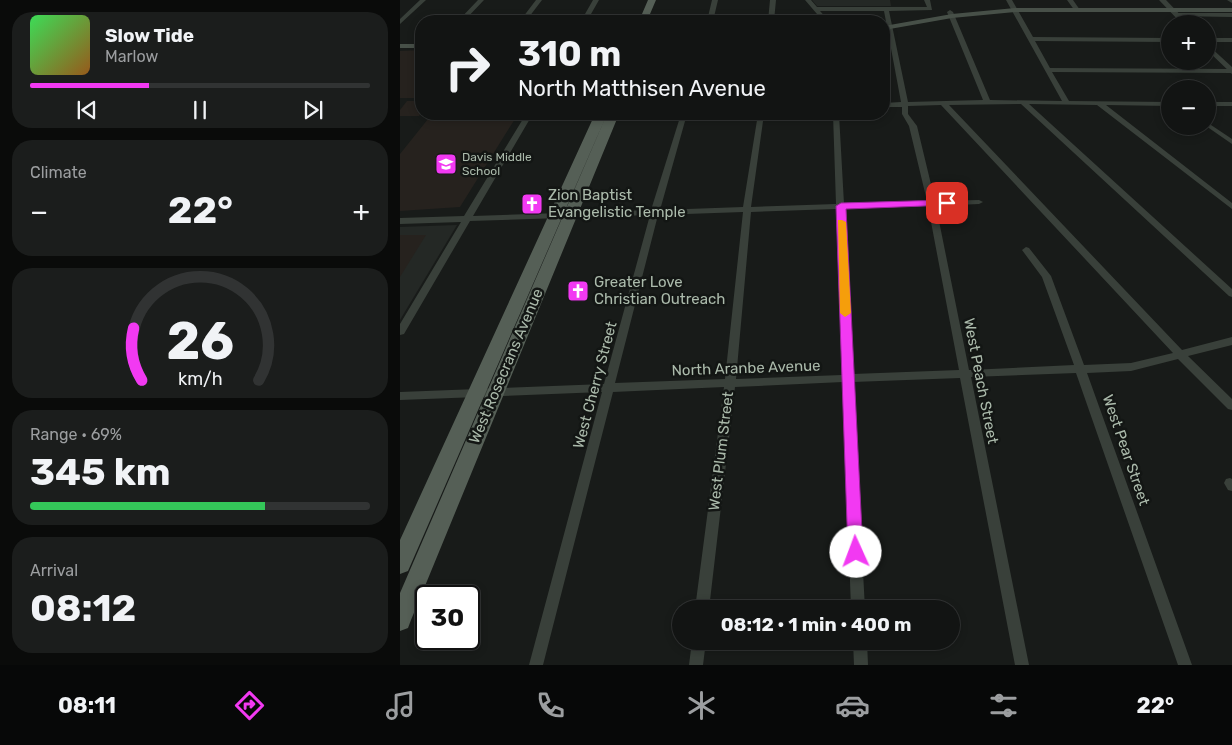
<!DOCTYPE html>
<meta charset="utf-8">
<style>
body{margin:0;font-family:Rubik,sans-serif;background:#1b1d1c;color:#f1f3f6;height:100vh;display:flex;flex-direction:column;font-size:19px;white-space:nowrap}
*{box-sizing:border-box;margin:0}
p{font-size:16px;color:#9c9ea0}
.icon{flex:none;width:28px;height:28px;fill:none;stroke:currentColor;stroke-width:2;stroke-linecap:round;stroke-linejoin:round}
.map{position:relative;flex:1;overflow:hidden}
.panel{display:flex;flex-direction:column;gap:12px;padding:12px;background:#0a0b0a;width:400px}
.panel>*{flex:none}
.hud{position:absolute;left:15px;top:15px;width:475px;height:105px;border-radius:20px;box-shadow:0 2px 8px #0003,0 0 0 1px #313333;background:#121413;color:#f1f3f6;overflow:hidden}
.controls{position:absolute;left:761px;top:15px;display:grid;gap:10px}
.controls a{display:grid;place-items:center;width:55px;height:55px;border-radius:50%;background:#121413;box-shadow:0 2px 8px #0003,0 0 0 1px #313333;font-size:25px}
.speed{position:absolute;left:15px;top:585px;display:flex;gap:10px;font-size:25px;font-weight:700;text-align:center}
.speed>*{display:grid;place-content:center;width:65px;height:65px;border-radius:50%;background:#121413;box-shadow:0 2px 8px #0003,0 0 0 1px #313333;line-height:1}
.speed .limit{border:2px solid #111;border-radius:8px;background:#fff;color:#111}
.pin{position:absolute;display:grid;place-items:center;width:42px;height:42px;color:#fff;margin:-21px;border-radius:10px;box-shadow:0 2px 8px #0006}
.me{position:absolute;width:55px;margin:-28px;rotate:358deg;stroke-linejoin:round;filter:drop-shadow(0 0 4px #0008)}
.turn{display:flex;align-items:center;gap:18px;height:105px;padding:0 20px;font-size:22px}
.turn .icon{width:65px;height:65px;stroke-width:2.5}
.turn b{display:block;font-size:35px;line-height:42px}
.big{font-size:38px;font-weight:700;line-height:1.1}
.panel .widget{flex:1;display:flex;flex-direction:column;justify-content:center;gap:8px;min-width:0;padding:0 18px;border-radius:20px;background:#1b1d1c}
.panel .dial{align-items:center;gap:0}
.dial svg{height:130px;overflow:visible;fill:none;stroke:#313333;stroke-width:7;stroke-linecap:round;text-anchor:middle}
.dial text{fill:#f1f3f6;stroke:none}
.song{display:flex;align-items:center;gap:15px}
.cover{width:60px;height:60px;border-radius:8px;background:linear-gradient(135deg,hsl(130 70% 55%),hsl(30 70% 35%))}
.played{height:5px;border-radius:2px;background:linear-gradient(90deg,#f239f2 35%,#313333 35%)}
.keys{display:flex;justify-content:space-around;direction:ltr}
.heat{display:flex;justify-content:space-between;align-items:center;font-size:28px;direction:ltr}
.charge{height:8px;border-radius:4px;background:linear-gradient(90deg,#34c759 69%,#313333 0)}
.trip{position:absolute;left:272px;top:600px;width:288px;height:50px;border-radius:25px;background:#121413;box-shadow:0 2px 8px #0003,0 0 0 1px #313333;font-weight:700;line-height:50px;text-align:center}
.tabs{display:flex;height:80px;justify-content:space-around;align-items:center;background:#070808;color:#9c9ea0}
.tabs .icon{width:35px;height:35px}
.tabs .active{color:#f239f2}
.tabs b{font-size:22px;color:#f1f3f6}
main{display:flex;flex:1;min-height:0}
.map>svg:first-child{display:block}
.built{fill:#242825}
.green{fill:#26221e}
.lines{fill:none;stroke-linecap:round;stroke-linejoin:round}
.minor{fill:#39403a;fill-rule:evenodd}
.tertiary{fill:#39403a;fill-rule:evenodd}
.secondary{fill:#475048;fill-rule:evenodd}
.primary{fill:#555f56;fill-rule:evenodd}
.route{fill:#f239f2;stroke:#9d259d}
.slow{fill:#f59e0b}
.labels{text-anchor:middle;stroke-width:5;stroke-linejoin:round;paint-order:stroke}
.far-poi-label{font-size:12px;fill:#abbaab;stroke:#131614;text-anchor:start}
.poi-label{font-size:15px;fill:#abbaab;stroke:#131614;text-anchor:start}
.street-label{font-size:15px;fill:#abbaab;stroke:#131614}
</style>
<main>
<section class="panel">
<div class="widget">
<div class="song"><i class="cover"></i><div><b>Slow Tide</b><p>Marlow</p></div></div>
<div class="played"></div>
<div class="keys"><svg class="icon" aria-label="previous" viewBox="0 0 24 24"><path d="M18 5L8 12l10 7zM5 5v14"/></svg><svg class="icon" aria-label="pause" viewBox="0 0 24 24"><path d="M8 5v14M16 5v14"/></svg><svg class="icon" aria-label="next" viewBox="0 0 24 24"><path d="M6 5l10 7-10 7zM19 5v14"/></svg></div>
</div>
<div class="widget"><p>Climate</p>
<div class="heat"><a>−</a><b class="big">22°</b><a>+</a></div>
</div>
<div class="widget dial"><svg viewBox="0 0 100 80">
<path d="M14 69A42 42 0 1 1 86 69"/>
<path d="M14 69A42 42 0 0 1 9 37" stroke="#f239f2"/>
<text x="50" y="56" font-size="32" font-weight="700">26</text>
<text x="50" y="72" font-size="11">km/h</text>
</svg></div>
<div class="widget"><p>Range · 69%</p><b class="big">345 km</b><div class="charge"></div></div>
<div class="widget"><p>Arrival</p><b class="big">08:12</b></div>
</section>
<div class="map">
<svg width="832" height="665" viewBox="0 0 832 665">
<rect width="100%" height="100%" fill="#181b19"/>
<path class="built" d="M 412,0 L 490,0 L 491,6 L 417,6 Z
M 57,225 L 0,320 L 0,227 Z"/>
<path class="green" d="M 21,50 L 21,98 L 0,98 L 0,51 Z
M 7,101 L 21,101 L 21,113 L 19,116 L 0,116 L 0,110 Z
M 32,114 L 118,114 L 60,207 L 0,211 L 0,154 Z
M 0,235 L 26,235 L 0,277 Z"/>
<g class="lines">
<path class="minor" d="M 20,0 L 26,0 L 0,24 L 0,19 Z
M 78,0 L 84,0 L 64,21 L 58,21 Z
M 136,0 L 142,0 L 126,21 L 120,21 Z
M 193,0 L 199,0 L 187,21 L 181,21 Z
M 312,0 L 318,0 L 313,21 L 307,21 Z
M 370,0 L 376,0 L 374,21 L 368,21 Z
M 405,0 L 411,0 L 417,7 L 527,7 L 524,0 L 530,0 L 532,10 L 489,11 L 508,102 L 583,100 L 547,12 L 550,10 L 553,12 L 590,100 L 662,101 L 606,0 L 612,0 L 633,37 L 770,38 L 770,42 L 635,41 L 650,68 L 832,69 L 832,73 L 652,72 L 669,101 L 770,102 L 770,106 L 706,105 L 832,203 L 832,209 L 697,105 L 629,104 L 832,289 L 832,297 L 829,296 L 621,104 L 549,105 L 782,350 L 832,337 L 832,345 L 788,356 L 832,399 L 832,410 L 828,409 L 778,359 L 731,371 L 687,373 L 792,665 L 778,665 L 676,373 L 571,377 L 629,665 L 615,665 L 560,378 L 453,382 L 465,609 L 451,609 L 443,382 L 335,387 L 309,609 L 295,609 L 324,387 L 213,392 L 143,665 L 129,665 L 202,392 L 0,400 L 0,392 L 204,384 L 250,215 L 70,221 L 4,334 L 0,335 L 0,324 L 61,222 L 0,224 L 0,218 L 64,216 L 126,114 L 164,114 L 161,116 L 131,117 L 73,216 L 251,210 L 281,114 L 287,114 L 260,210 L 343,207 L 358,114 L 364,114 L 351,207 L 436,204 L 433,114 L 439,114 L 444,204 L 527,201 L 509,126 L 502,114 L 502,107 L 484,107 L 484,103 L 501,102 L 484,11 L 420,11 L 429,21 L 423,21 ZM 541,105 L 773,353 L 731,363 L 684,365 L 651,276 L 629,248 L 626,247 L 622,250 L 642,277 L 674,365 L 569,370 L 536,206 L 579,204 L 583,202 L 579,200 L 535,201 L 517,126 L 508,114 L 508,106 ZM 528,206 L 559,370 L 453,374 L 444,209 ZM 436,209 L 442,375 L 336,379 L 351,212 ZM 343,212 L 325,379 L 215,383 L 258,215 Z
M 667,0 L 673,0 L 680,10 L 679,11 L 675,11 Z
M 827,0 L 832,0 L 832,3 Z
M 777,13 L 832,13 L 832,17 L 775,16 L 775,14 Z
M 808,38 L 832,38 L 832,42 L 808,42 Z
M 808,102 L 832,102 L 832,106 L 808,106 Z
M 808,123 L 832,139 L 832,144 L 806,126 L 808,126 Z
M 830,478 L 832,479 L 832,491 L 828,490 L 824,483 L 826,479 Z
M 292,641 L 306,641 L 303,665 L 289,665 Z
M 453,641 L 467,641 L 468,665 L 454,665 Z"/>
<path class="tertiary" d="M 759,0 L 766,0 L 789,24 L 782,24 Z
M 808,45 L 832,67 L 832,74 L 808,51 Z"/>
<path class="secondary" d="M 615,8 L 832,8 L 832,12 L 615,12 L 552,18 L 484,30 L 484,26 L 552,14 Z
M 0,44 L 21,44 L 21,48 L 0,48 Z"/>
<path class="primary" d="M 248,0 L 256,0 L 247,21 L 239,21 Z
M 195,114 L 207,114 L 8,571 L 0,574 L 0,540 Z
M 207,114 L 219,114 L 11,620 L 8,628 L 0,631 L 0,593 Z"/>
</g>
<path class="route" d="M 547,200 L 551,203 L 550,205 L 446,209 L 463,552 L 461,557 L 456,559 L 450,557 L 448,552 L 436,206 L 441,203 Z"/>
<path class="slow" d="M 438,220 L 442,220 L 446,222 L 451,313 L 445,317 L 440,313 Z"/>
<defs>
<g id="school-square" transform="scale(1.125)"><rect x="-9" y="-9" width="18" height="18" rx="4" fill="#f239f2" stroke="#131614"/><path d="M0-5L7-2L0 1L-7-2ZM-4 1L0 2.5L4 1V4Q0 6-4 4Z" fill="#fff"/></g>
<g id="church-square" transform="scale(1.125)"><rect x="-9" y="-9" width="18" height="18" rx="4" fill="#f239f2" stroke="#131614"/><path d="M-1.2-6h2.4v3.5h3.3v2.4h-3.3V6h-2.4V-.1h-3.3v-2.4h3.3Z" fill="#fff"/></g>
</defs>
<g fill-rule="evenodd">
<use href="#school-square" x="46" y="164"/>
<use href="#church-square" x="132" y="204"/>
<use href="#church-square" x="178" y="291"/>
</g>
<g class="labels">
<g class="far-poi-label">
<text x="62" y="161">Davis Middle<tspan x="62" dy="14">School</tspan></text>
</g>
<g class="poi-label">
<text x="148" y="200">Zion Baptist<tspan x="148" dy="17">Evangelistic Temple</tspan></text>
<text x="194" y="287">Greater Love<tspan x="194" dy="17">Christian Outreach</tspan></text>
</g>
<g class="street-label">
<text transform="translate(106 366) rotate(-67)" y="5">West Rosecrans Avenue</text>
<text transform="translate(346 368) rotate(-2)" y="5">North Aranbe Avenue</text>
<text transform="translate(581 381) rotate(79)" y="5">West Peach Street</text>
<text transform="translate(195 385) rotate(-75)" y="5">West Cherry Street</text>
<text transform="translate(726 450) rotate(71)" y="5">West Pear Street</text>
<text transform="translate(321 451) rotate(-83)" y="5">West Plum Street</text>
</g>
</g>
</svg>
<div class="controls">
<a>+</a>
<a>−</a>
</div>
<div class="speed"><div class="limit">30</div></div>
<div class="pin" style="left:547px;top:203px;background:#d93025"><svg class="icon" aria-label="arrive" viewBox="0 0 24 24"><path d="M6 21V4h12l-3 4 3 4H6"/></svg></div>
<svg class="me" style="left:456px;top:552px" viewBox="-20 -20 40 40"><circle r="19" fill="#fff"/><path d="M0-13L10 11 0 6-10 11z" fill="#f239f2"/></svg>
<div class="trip">08:12 · 1 min · 400 m</div>
<div class="hud">
<div class="turn"><svg class="icon" aria-label="right" viewBox="0 0 24 24"><path d="M7 20v-9h11M14 6l5 5-5 5"/></svg><div><b>310 m</b>North Matthisen Avenue</div></div>
</div>
</div>
</main>
<nav class="tabs">
<b>08:11</b>
<svg class="icon active" aria-label="directions" viewBox="0 0 24 24"><path d="M12 3l9 9-9 9-9-9zM9 14v-3h6M13 9l2 2-2 2"/></svg>
<svg class="icon" aria-label="music" viewBox="0 0 24 24"><path d="M9 18V5l10-2v13"/><circle cx="6" cy="18" r="3"/><circle cx="16" cy="16" r="3"/></svg>
<svg class="icon" aria-label="phone" viewBox="0 0 24 24"><path d="M5 4h4l2 5-3 2q2 4 5 5l2-3 5 2v4C11 20 4 13 5 4z"/></svg>
<svg class="icon" aria-label="climate" viewBox="0 0 24 24"><path d="M12 3v18M4 7l16 10M4 17L20 7"/></svg>
<svg class="icon" aria-label="car" viewBox="0 0 24 24"><path d="M5 17H2v-5l4-1 3-4h7l3 4 3 1v5h-3M9 17h6M6 11h13"/><circle cx="7" cy="17" r="2"/><circle cx="17" cy="17" r="2"/></svg>
<svg class="icon" aria-label="filters" viewBox="0 0 24 24"><path d="M4 7h16M4 17h16"/><circle cx="9" cy="7" r="2"/><circle cx="15" cy="17" r="2"/></svg>
<b>22°</b>
</nav>
